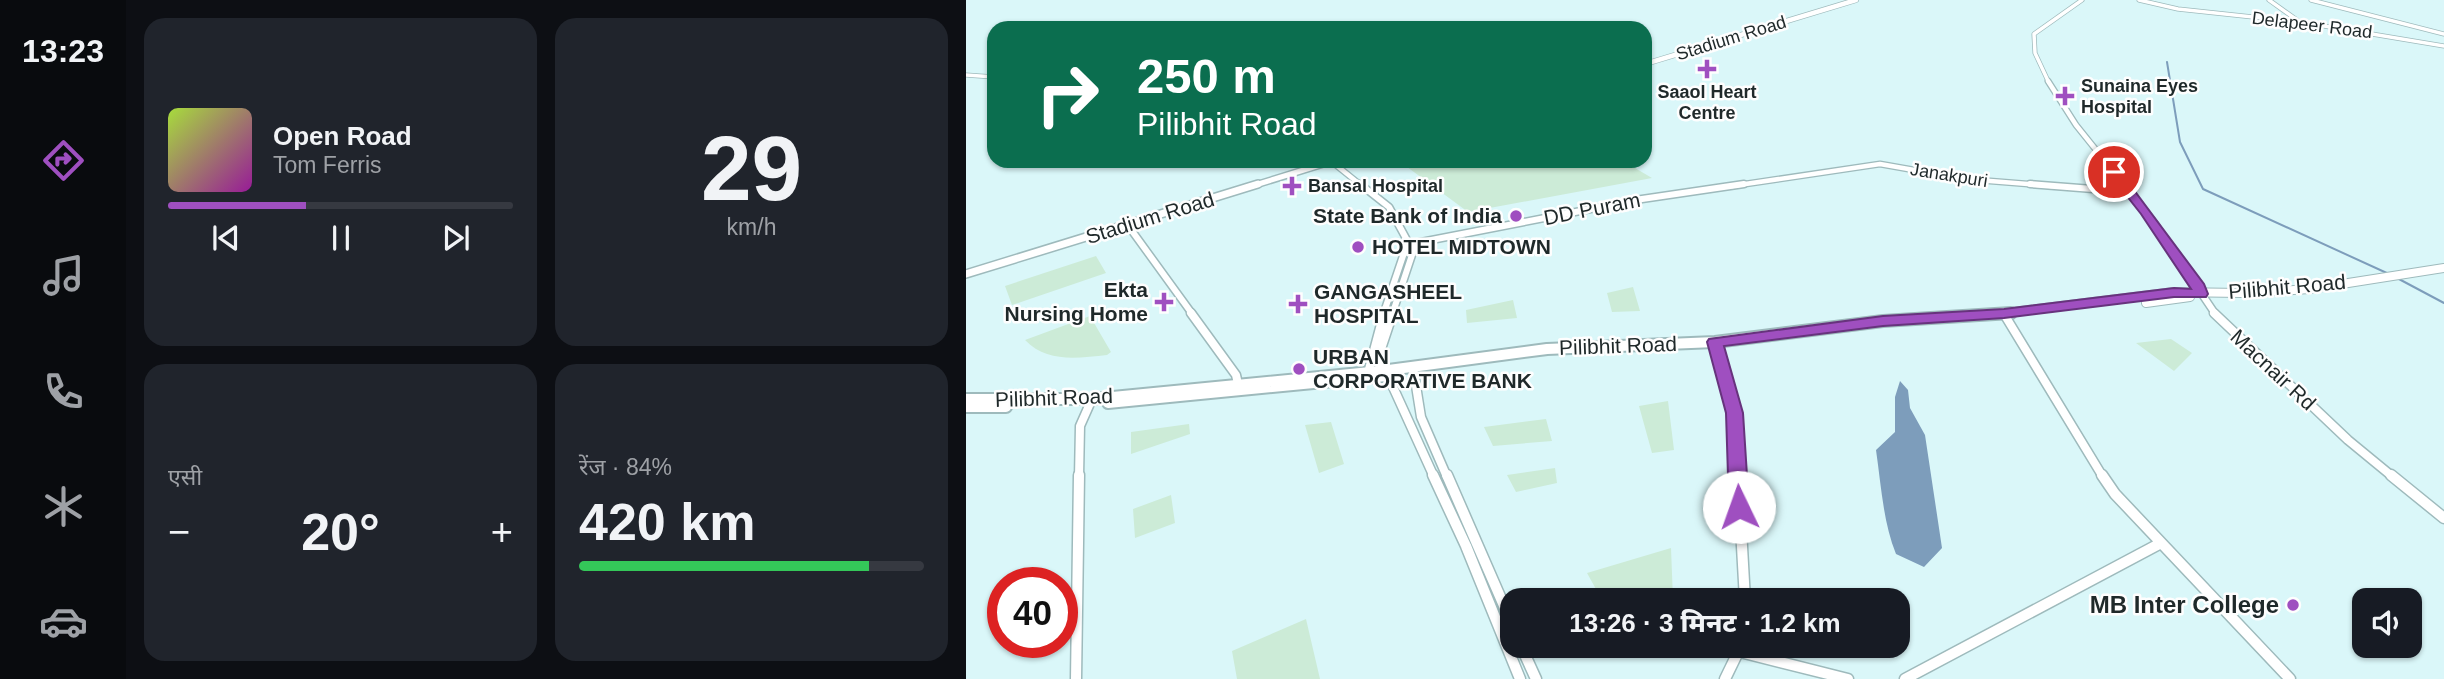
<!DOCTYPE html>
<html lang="hi">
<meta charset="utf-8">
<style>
body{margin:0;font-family:Arial,"Noto Sans Devanagari",sans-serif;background:#20242c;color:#f1f3f6;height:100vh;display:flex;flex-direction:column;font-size:26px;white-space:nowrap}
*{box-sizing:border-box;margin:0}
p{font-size:23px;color:#9ea1a6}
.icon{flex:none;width:38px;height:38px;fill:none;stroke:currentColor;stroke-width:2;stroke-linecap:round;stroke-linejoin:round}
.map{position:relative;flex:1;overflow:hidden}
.side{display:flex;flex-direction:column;gap:18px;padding:18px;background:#0d0f14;width:840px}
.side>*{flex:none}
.banner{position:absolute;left:21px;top:21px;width:665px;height:147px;border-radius:21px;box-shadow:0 2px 5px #0004;background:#0b6e4f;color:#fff;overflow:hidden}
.controls{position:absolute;left:1386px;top:588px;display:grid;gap:14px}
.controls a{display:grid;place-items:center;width:70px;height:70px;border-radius:14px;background:#171b24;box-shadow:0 2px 5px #0004;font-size:35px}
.speed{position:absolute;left:21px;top:567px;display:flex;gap:14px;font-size:35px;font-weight:700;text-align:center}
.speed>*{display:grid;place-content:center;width:91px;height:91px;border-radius:50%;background:#171b24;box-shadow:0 2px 5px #0004;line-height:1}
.speed .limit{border:10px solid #d22;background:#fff;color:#111}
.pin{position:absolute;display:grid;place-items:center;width:60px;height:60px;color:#fff;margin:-30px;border:4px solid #fff;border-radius:50%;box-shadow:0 2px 7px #0007}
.me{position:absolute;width:77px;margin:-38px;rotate:357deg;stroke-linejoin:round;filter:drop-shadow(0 0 5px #0008)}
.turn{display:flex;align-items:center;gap:24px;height:147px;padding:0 35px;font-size:32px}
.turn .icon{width:91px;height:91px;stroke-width:2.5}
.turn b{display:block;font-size:49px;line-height:60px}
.big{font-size:52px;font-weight:800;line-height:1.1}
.side .widget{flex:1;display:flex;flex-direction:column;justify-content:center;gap:10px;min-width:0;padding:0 24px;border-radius:21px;background:#20242c}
.side .dial{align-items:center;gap:0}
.dial b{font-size:91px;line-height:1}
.song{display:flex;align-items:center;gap:21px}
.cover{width:84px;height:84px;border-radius:10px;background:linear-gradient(135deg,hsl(80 70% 55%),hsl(300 70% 35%))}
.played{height:7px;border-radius:4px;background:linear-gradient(90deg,#9f4fc0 40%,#363941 40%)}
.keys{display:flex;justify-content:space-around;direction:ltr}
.heat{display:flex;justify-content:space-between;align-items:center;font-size:38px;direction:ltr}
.charge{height:10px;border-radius:5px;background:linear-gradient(90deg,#34c759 84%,#363941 0)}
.side .tiles{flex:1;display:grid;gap:18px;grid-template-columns:repeat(2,1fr)}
.trip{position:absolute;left:534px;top:588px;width:410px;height:70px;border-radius:21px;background:#171b24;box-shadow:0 2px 5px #0004;font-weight:800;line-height:70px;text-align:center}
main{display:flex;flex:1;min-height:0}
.dock{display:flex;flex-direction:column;width:126px;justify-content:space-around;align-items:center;background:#090b0e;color:#9ea1a6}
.dock .icon{width:49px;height:49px}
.dock .on{color:#9f4fc0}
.dock b{font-size:32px;color:#f1f3f6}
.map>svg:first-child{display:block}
.green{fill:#ccebd7}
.water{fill:#7d9dbb}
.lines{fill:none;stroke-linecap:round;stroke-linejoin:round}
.stream{stroke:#7d9dbb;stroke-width:2}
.tertiary-far4-casing{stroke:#9ebabc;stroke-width:5}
.tertiary-far3-casing{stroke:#9ebabc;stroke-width:7}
.tertiary-far2-casing{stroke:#9ebabc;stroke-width:9}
.tertiary-far1-casing{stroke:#9ebabc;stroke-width:11}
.tertiary-casing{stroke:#9ebabc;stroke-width:13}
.secondary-far2-casing{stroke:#9ebabc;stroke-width:6}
.secondary-far1-casing{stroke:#9ebabc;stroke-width:8}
.secondary-casing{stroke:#9ebabc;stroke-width:10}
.trunk-far1-casing{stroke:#9ebabc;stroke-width:10}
.trunk-casing{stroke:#9ebabc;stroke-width:14}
.tertiary-far4{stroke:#fff;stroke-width:3.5}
.tertiary-far3{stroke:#fff;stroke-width:4.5}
.tertiary-far2{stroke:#fff;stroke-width:6}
.tertiary-far1{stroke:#fff;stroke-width:8}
.tertiary{stroke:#fff;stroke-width:10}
.secondary-far2{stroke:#fff;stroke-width:4.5}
.secondary-far1{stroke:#fff;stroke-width:5}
.secondary{stroke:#fff;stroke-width:7}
.trunk-far1{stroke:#fff;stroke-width:8}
.trunk{stroke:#fff;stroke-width:10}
.route{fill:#9f4fc0;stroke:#67337d;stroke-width:2}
.poi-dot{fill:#9f4fc0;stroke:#fefefe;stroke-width:2.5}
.labels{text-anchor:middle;stroke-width:5;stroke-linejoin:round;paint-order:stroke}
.far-street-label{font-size:18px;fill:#1f292a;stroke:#fefefe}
.far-poi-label{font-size:18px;font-weight:bold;fill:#1f292a;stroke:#fefefe;text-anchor:start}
.street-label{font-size:21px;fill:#1f292a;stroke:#fefefe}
.poi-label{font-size:21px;font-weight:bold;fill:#1f292a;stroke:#fefefe;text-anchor:start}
.near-poi-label{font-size:24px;font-weight:bold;fill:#1f292a;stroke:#fefefe;text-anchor:end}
</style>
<main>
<nav class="dock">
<b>13:23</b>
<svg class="icon on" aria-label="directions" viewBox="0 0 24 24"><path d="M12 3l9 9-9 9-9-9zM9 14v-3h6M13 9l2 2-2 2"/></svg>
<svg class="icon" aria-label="music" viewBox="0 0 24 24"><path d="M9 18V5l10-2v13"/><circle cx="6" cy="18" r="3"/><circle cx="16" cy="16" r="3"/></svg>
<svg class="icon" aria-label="phone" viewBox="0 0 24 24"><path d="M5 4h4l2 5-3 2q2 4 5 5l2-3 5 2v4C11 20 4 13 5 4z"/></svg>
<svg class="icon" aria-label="climate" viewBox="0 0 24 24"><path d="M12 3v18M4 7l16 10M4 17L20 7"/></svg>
<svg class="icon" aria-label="car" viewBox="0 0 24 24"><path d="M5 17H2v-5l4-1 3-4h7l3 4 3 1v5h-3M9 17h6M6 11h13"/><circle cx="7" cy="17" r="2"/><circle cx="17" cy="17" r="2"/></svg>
</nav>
<section class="side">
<div class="tiles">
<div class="widget">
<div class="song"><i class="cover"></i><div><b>Open Road</b><p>Tom Ferris</p></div></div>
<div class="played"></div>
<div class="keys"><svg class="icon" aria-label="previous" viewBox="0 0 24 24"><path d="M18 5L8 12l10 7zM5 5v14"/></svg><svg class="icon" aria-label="pause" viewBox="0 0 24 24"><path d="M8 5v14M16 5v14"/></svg><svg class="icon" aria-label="next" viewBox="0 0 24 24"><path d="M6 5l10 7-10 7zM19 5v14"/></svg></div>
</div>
<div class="widget dial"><b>29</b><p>km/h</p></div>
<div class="widget"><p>एसी</p>
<div class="heat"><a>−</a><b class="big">20°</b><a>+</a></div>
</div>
<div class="widget"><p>रेंज · 84%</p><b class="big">420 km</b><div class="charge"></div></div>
</div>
</section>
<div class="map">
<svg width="1478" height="679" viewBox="0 0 1478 679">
<rect width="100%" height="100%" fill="#daf7f9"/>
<path class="green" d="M 433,161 L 657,161 L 686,178 L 502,212 Z
M 130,256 L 140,273 L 46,305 L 39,286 Z
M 667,287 L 674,311 L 646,312 L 641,293 Z
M 547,300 L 551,318 L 501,323 L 500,310 Z
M 124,316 L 145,352 L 141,355 C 111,358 81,363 59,340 Z
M 1205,339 L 1226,353 L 1208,371 L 1170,343 Z
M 702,401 L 708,450 L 686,453 L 673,406 Z
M 580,419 L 586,441 L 527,446 L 518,427 Z
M 365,422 L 378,464 L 353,473 L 339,425 Z
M 223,424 L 224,434 L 165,454 L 165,432 Z
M 589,468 L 591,483 L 550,492 L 541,475 Z
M 205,495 L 209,523 L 169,538 L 167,509 Z
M 705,548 L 707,600 L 636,600 L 621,573 Z
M 340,619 L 354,679 L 271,679 L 266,651 Z"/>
<path class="water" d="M 934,381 L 942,390 L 944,408 L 959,435 L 976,548 L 958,567 L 930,554 C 917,522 915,484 910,450 L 929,432 L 929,397 Z"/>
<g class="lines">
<path class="stream" d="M 1201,62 L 1214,142 L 1237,189 L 1423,274
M 1431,278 L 1478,303"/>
<g class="tertiary-far4-casing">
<path id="tertiary-far4" d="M 1173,0 L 1212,9 L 1334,22 L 1478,46
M 1303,0 L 1331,20
M 1345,0 L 1478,34
M 0,75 L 28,77
M 1083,83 L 1069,53 L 1068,34 L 1116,0"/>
</g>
<g class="tertiary-far3-casing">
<path id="tertiary-far3" d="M 1082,81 L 1110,125 L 1159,186
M 365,161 L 396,186
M 766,186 L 914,164 L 999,179 L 1086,186"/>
</g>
<g class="tertiary-far2-casing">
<path id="tertiary-far2" d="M 394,184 L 423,207 L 442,242
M 1064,184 L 1165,192
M 1157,184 L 1188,223 L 1250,315
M 161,224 L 227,315
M 450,243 L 676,199 L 778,184
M 417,315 L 440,247
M 426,315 L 449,246"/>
</g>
<g class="tertiary-far1-casing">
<path id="tertiary-far1" d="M 225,313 L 270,375 L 272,384
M 1248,313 L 1382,440 L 1427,477
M 1038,314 L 1137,477
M 749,342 L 768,413 L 772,477
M 447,367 L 455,417 L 481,477
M 423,370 L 422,376 L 468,477
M 413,372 L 415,349 L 427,313
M 402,373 L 418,313
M 113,477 L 114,426 L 126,399"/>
</g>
<g class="tertiary-casing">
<path id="tertiary" d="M 467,475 L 500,546 L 554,679
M 481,475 L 546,624
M 772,475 L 779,600
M 1136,475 L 1149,494 L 1324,679
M 1425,475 L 1478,518
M 555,646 L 570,679
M 774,652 L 882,679
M 110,679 L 113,475
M 759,679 L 775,646
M 939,679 L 1195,543"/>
</g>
<g class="secondary-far2-casing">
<path id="secondary-far2" d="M 679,64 L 890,0"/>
</g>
<g class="secondary-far1-casing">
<path id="secondary-far1" d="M 286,186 L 367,161"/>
</g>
<g class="secondary-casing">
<path id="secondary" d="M 0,274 L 292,184"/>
</g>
<g class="trunk-far1-casing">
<path id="trunk-far1" d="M 1180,303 L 1224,297
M 1023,315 L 1208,292 L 1275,293 L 1344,289 L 1478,268"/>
</g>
<g class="trunk-casing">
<path id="trunk" d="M 0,399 L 126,399 L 415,371 L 581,349 L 749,342 L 917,321 L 1045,313
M 142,403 L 420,376
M 0,407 L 40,407"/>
</g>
<use href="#tertiary-far4" class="tertiary-far4"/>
<use href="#tertiary-far3" class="tertiary-far3"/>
<use href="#tertiary-far2" class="tertiary-far2"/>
<use href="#tertiary-far1" class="tertiary-far1"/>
<use href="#tertiary" class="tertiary"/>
<use href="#secondary-far2" class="secondary-far2"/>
<use href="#secondary-far1" class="secondary-far1"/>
<use href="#secondary" class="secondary"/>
<use href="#trunk-far1" class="trunk-far1"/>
<use href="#trunk" class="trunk"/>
</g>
<path class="route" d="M 1144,170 L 1153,170 L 1238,284 L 1242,294 L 1240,297 L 1208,297 L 1038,318 L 917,326 L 758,346 L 777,413 L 783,507 L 780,513 L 773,515 L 766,513 L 763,507 L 760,413 L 741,342 L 743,339 L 917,316 L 1038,309 L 1208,288 L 1225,289 L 1175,214 L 1142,172 Z"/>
<g class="poi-dot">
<path d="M737.5 58.5h7v7h7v7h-7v7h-7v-7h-7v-7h7z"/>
<path d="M1095.5 85.5h7v7h7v7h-7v7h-7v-7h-7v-7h7z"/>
<path d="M322.5 175.5h7v7h7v7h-7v7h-7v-7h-7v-7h7z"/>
<circle cx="550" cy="216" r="7"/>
<circle cx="392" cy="247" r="7"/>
<path d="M194.5 291.5h7v7h7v7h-7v7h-7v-7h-7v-7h7z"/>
<path d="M328.5 293.5h7v7h7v7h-7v7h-7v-7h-7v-7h7z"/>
<circle cx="333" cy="369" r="7"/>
<circle cx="1327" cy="605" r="7"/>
</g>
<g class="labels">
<g class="far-street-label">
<text transform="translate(1346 25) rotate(7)" y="6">Delapeer Road</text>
<text transform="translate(765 38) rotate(-17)" y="6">Stadium Road</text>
<text transform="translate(983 175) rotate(9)" y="6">Janakpuri</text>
</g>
<g class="far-poi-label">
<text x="1115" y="92">Sunaina Eyes<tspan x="1115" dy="21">Hospital</tspan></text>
<text x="741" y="98" text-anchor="middle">Saaol Heart<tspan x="741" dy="21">Centre</tspan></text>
<text x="342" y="192">Bansal Hospital</text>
</g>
<g class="street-label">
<text transform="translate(626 209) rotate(-11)" y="7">DD Puram</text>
<text transform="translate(184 218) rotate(-17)" y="7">Stadium Road</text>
<text transform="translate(1321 287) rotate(-5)" y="7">Pilibhit Road</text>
<text transform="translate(652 346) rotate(-2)" y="7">Pilibhit Road</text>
<text transform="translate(1307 370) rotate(43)" y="7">Macnair Rd</text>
<text transform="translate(88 398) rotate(-2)" y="7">Pilibhit Road</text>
</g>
<g class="poi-label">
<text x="536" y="223" text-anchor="end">State Bank of India</text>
<text x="406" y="254">HOTEL MIDTOWN</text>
<text x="182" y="297" text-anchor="end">Ekta<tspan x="182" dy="24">Nursing Home</tspan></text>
<text x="348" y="299">GANGASHEEL<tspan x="348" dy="24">HOSPITAL</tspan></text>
<text x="347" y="364">URBAN<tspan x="347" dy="24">CORPORATIVE BANK</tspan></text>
</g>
<g class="near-poi-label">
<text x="1313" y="613">MB Inter College</text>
</g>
</g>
</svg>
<div class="controls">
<a><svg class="icon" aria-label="sound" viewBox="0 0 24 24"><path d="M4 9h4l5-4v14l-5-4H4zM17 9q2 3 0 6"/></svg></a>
</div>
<div class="speed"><div class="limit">40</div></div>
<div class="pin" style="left:1148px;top:172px;background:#d93025"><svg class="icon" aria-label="arrive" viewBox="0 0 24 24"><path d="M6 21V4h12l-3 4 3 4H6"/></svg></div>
<svg class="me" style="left:773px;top:507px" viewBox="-20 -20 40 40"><circle r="19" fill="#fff"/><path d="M0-13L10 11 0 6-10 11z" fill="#9f4fc0"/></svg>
<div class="trip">13:26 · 3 मिनट · 1.2 km</div>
<div class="banner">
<div class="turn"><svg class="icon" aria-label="right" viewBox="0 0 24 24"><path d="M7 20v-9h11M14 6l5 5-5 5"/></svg><div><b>250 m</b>Pilibhit Road</div></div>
</div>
</div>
</main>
